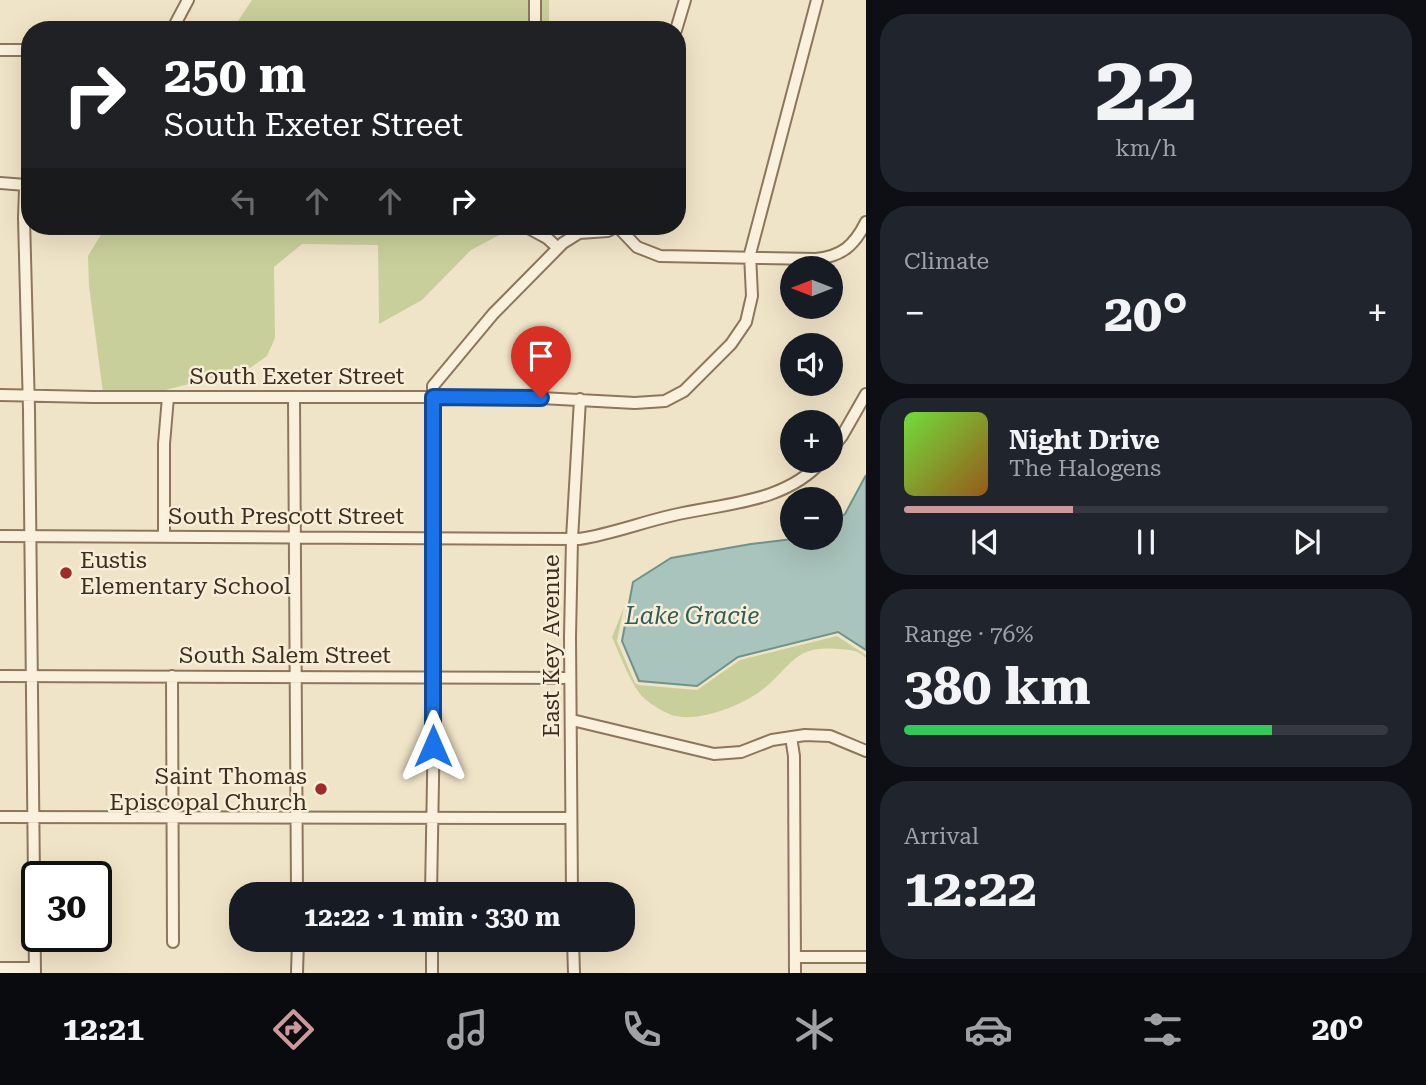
<!DOCTYPE html>
<meta charset="utf-8">
<style>
body{margin:0;font-family:"Roboto Serif",serif;background:#20242c;color:#f1f3f6;height:100vh;display:flex;flex-direction:column;font-size:26px;white-space:nowrap}
*{box-sizing:border-box;margin:0}
p{font-size:23px;color:#9ea1a6}
.icon{flex:none;width:38px;height:38px;fill:none;stroke:currentColor;stroke-width:2;stroke-linecap:round;stroke-linejoin:round}
.map{position:relative;flex:1;overflow:hidden}
.details{display:flex;flex-direction:column;gap:14px;padding:14px;background:#0d0f14;width:560px}
.details>*{flex:none}
.top-card{position:absolute;left:21px;top:21px;width:665px;height:214px;border-radius:28px;box-shadow:0 7px 28px #0002;background:#202124;color:#fff;overflow:hidden}
.needle{width:46px;rotate:270deg}
.controls{position:absolute;left:780px;top:256px;display:grid;gap:14px}
.controls a{display:grid;place-items:center;width:63px;height:63px;border-radius:50%;background:#171b24;box-shadow:0 7px 28px #0002;font-size:35px}
.speed{position:absolute;left:21px;top:861px;display:flex;gap:14px;font-size:35px;font-weight:700;text-align:center}
.speed>*{display:grid;place-content:center;width:91px;height:91px;border-radius:50%;background:#171b24;box-shadow:0 7px 28px #0002;line-height:1}
.speed .limit{border:4px solid #111;border-radius:10px;background:#fff;color:#111}
.pin{position:absolute;display:grid;place-items:center;width:60px;height:60px;color:#fff;margin:-72px -30px;border-radius:50% 50% 50% 0;rotate:-45deg;box-shadow:0 0 7px #0007}
.pin .icon{rotate:45deg}
.me{position:absolute;width:77px;margin:-38px;rotate:0deg;stroke-linejoin:round;filter:drop-shadow(0 0 5px #0008)}
.turn{display:flex;align-items:center;gap:24px;height:147px;padding:0 28px;font-size:32px}
.turn .icon{width:91px;height:91px;stroke-width:2.5}
.turn b{display:block;font-size:49px;line-height:60px}
.lanes{display:flex;align-items:center;height:66px;padding:0 28px;background:#0003;justify-content:center;gap:35px;direction:ltr}
.lanes .off{opacity:.35}
.big{font-size:52px;font-weight:700;line-height:1.1}
.details .widget{flex:1;display:flex;flex-direction:column;justify-content:center;gap:10px;min-width:0;padding:0 24px;border-radius:28px;background:#20242c}
.details .dial{align-items:center;gap:0}
.dial b{font-size:91px;line-height:1}
.song{display:flex;align-items:center;gap:21px}
.cover{width:84px;height:84px;border-radius:10px;background:linear-gradient(135deg,hsl(100 70% 55%),hsl(30 70% 35%))}
.played{height:7px;border-radius:4px;background:linear-gradient(90deg,#cc999b 35%,#363941 35%)}
.keys{display:flex;justify-content:space-around;direction:ltr}
.heat{display:flex;justify-content:space-between;align-items:center;font-size:38px;direction:ltr}
.charge{height:10px;border-radius:5px;background:linear-gradient(90deg,#34c759 76%,#363941 0)}
.trip{position:absolute;left:229px;top:882px;width:406px;height:70px;border-radius:28px;background:#171b24;box-shadow:0 7px 28px #0002;font-weight:700;line-height:70px;text-align:center}
.dock{display:flex;height:112px;justify-content:space-around;align-items:center;background:#090b0e;color:#9ea1a6}
.dock .icon{width:49px;height:49px}
.dock .on{color:#cc999b}
.dock b{font-size:32px;color:#f1f3f6}
main{display:flex;flex:1;min-height:0}
.map>svg:first-child{display:block}
.green{fill:#c9cf9b}
.water{fill:#a9c4bc;stroke:#6f938a;stroke-width:2}
.lines{fill:none;stroke-linecap:round;stroke-linejoin:round}
.street-casing{stroke:#8d765c;stroke-width:14}
.street{stroke:#faf1dc;stroke-width:10}
.route-casing{stroke:#114b97;stroke-width:18}
.route{stroke:#1a73e8;stroke-width:12}
.poi-dot{fill:#9e2a2b;stroke:#f7eed8;stroke-width:2.5}
.labels{text-anchor:middle;stroke-width:5;stroke-linejoin:round;paint-order:stroke}
.street-label{font-size:23px;fill:#3d2e20;stroke:#f7eed8}
.poi-label{font-size:23px;fill:#3d2e20;stroke:#f7eed8;text-anchor:start}
.water-label{font-size:24px;font-style:italic;fill:#2f5d5a;stroke:#f7eed8}
</style>
<main>
<div class="map">
<svg width="866" height="973" viewBox="0 0 866 973">
<rect width="100%" height="100%" fill="#f0e4c8"/>
<path class="green" d="M 252,0 L 549,0 L 549,30 L 232,30 Z
M 103,226 L 516,226 L 471,250 L 422,300 L 379,324 L 378,245 L 302,244 L 274,267 L 275,338 L 267,356 L 250,368 L 158,392 L 103,393 L 89,286 L 88,256 L 105,228 Z
M 624,607 L 617,641 L 635,683 L 639,685 L 697,690 L 740,660 L 837,636 L 866,655 L 866,658 C 857,649 849,650 837,649 C 793,645 791,668 762,690 C 743,705 700,722 676,716 C 668,715 650,704 644,698 C 633,689 618,651 612,637 Z"/>
<path class="water" d="M 866,475 L 866,650 L 838,632 L 738,657 L 697,686 L 639,681 L 622,641 L 633,582 L 671,558 L 751,544 L 809,537 L 831,537 L 831,523 L 845,514 Z"/>
<g class="lines">
<g class="street-casing">
<path id="street" d="M 172,30 L 188,0
M 535,30 L 535,0
M 676,30 L 685,0
M 0,50 L 30,50
M 30,177 L 25,189 L 24,218 L 29,410 L 35,973
M 0,183 L 26,185
M 525,226 L 547,238 L 558,248
M 617,226 L 637,247 L 660,256 L 816,259 C 842,256 854,246 866,222
M 0,395 L 93,397 L 522,397 L 635,403 L 665,401 L 684,391 L 731,344 L 746,322 L 752,296 L 750,254 L 817,0
M 294,398 L 297,894
M 831,450 L 842,436 L 866,394
M 0,536 L 579,539 C 612,534 642,522 674,515 C 726,503 785,503 823,460
M 164,537 L 164,444 L 168,397
M 0,676 L 570,678
M 172,676 L 173,942
M 572,720 L 714,754 L 741,752 L 772,740 L 805,735 L 830,736 L 866,751
M 791,737 L 794,756 L 795,973
M 0,817 L 571,818
M 431,894 L 434,723 L 433,386 L 493,314 L 563,243 L 579,233 L 608,231 L 617,226
M 572,894 L 570,637 L 572,539 L 580,399
M 432,940 L 432,973
M 573,940 L 574,973
M 796,957 L 866,957
M 0,968 L 35,968
M 297,973 L 298,940"/>
</g>
<use href="#street" class="street"/>
</g>
<g class="lines">
<g class="route-casing">
<path id="route" d="M 433,746 L 433,397 L 541,398"/>
</g>
<use href="#route" class="route"/>
</g>
<g class="poi-dot">
<circle cx="66" cy="573" r="7"/>
<circle cx="321" cy="789" r="7"/>
</g>
<g class="labels">
<g class="street-label">
<text x="297" y="384">South Exeter Street</text>
<text x="286" y="524">South Prescott Street</text>
<text transform="translate(551 646) rotate(-90)" y="8">East Key Avenue</text>
<text x="285" y="663">South Salem Street</text>
</g>
<g class="poi-label">
<text x="80" y="568">Eustis<tspan x="80" dy="26">Elementary School</tspan></text>
<text x="307" y="784" text-anchor="end">Saint Thomas<tspan x="307" dy="26">Episcopal Church</tspan></text>
</g>
<g class="water-label">
<text x="692" y="624">Lake Gracie</text>
</g>
</g>
</svg>
<div class="controls">
<a><svg class="needle" viewBox="-14 -14 28 28"><path d="M0-13l5 13h-10z" fill="#e53935"/><path d="M0 13l5-13h-10z" fill="#9ea1a6"/></svg></a>
<a><svg class="icon" aria-label="sound" viewBox="0 0 24 24"><path d="M4 9h4l5-4v14l-5-4H4zM17 9q2 3 0 6"/></svg></a>
<a>+</a>
<a>−</a>
</div>
<div class="speed"><div class="limit">30</div></div>
<div class="pin" style="left:541px;top:398px;background:#d93025"><svg class="icon" aria-label="arrive" viewBox="0 0 24 24"><path d="M6 21V4h12l-3 4 3 4H6"/></svg></div>
<svg class="me" style="left:433px;top:746px" viewBox="-20 -20 40 40"><path d="M0-17L14 15 0 8-14 15z" fill="#1a73e8" stroke="#fff" stroke-width="4"/></svg>
<div class="trip">12:22 · 1 min · 330 m</div>
<div class="top-card">
<div class="turn"><svg class="icon" aria-label="right" viewBox="0 0 24 24"><path d="M7 20v-9h11M14 6l5 5-5 5"/></svg><div><b>250 m</b>South Exeter Street</div></div>
<div class="lanes"><svg class="icon off" aria-label="left" viewBox="0 0 24 24"><path d="M17 20v-9H6M10 6l-5 5 5 5"/></svg><svg class="icon off" aria-label="ahead" viewBox="0 0 24 24"><path d="M12 20V5M6 11l6-6 6 6"/></svg><svg class="icon off" aria-label="ahead" viewBox="0 0 24 24"><path d="M12 20V5M6 11l6-6 6 6"/></svg><svg class="icon" aria-label="right" viewBox="0 0 24 24"><path d="M7 20v-9h11M14 6l5 5-5 5"/></svg></div>
</div>
</div>
<section class="details">
<div class="widget dial"><b>22</b><p>km/h</p></div>
<div class="widget"><p>Climate</p>
<div class="heat"><a>−</a><b class="big">20°</b><a>+</a></div>
</div>
<div class="widget">
<div class="song"><i class="cover"></i><div><b>Night Drive</b><p>The Halogens</p></div></div>
<div class="played"></div>
<div class="keys"><svg class="icon" aria-label="previous" viewBox="0 0 24 24"><path d="M18 5L8 12l10 7zM5 5v14"/></svg><svg class="icon" aria-label="pause" viewBox="0 0 24 24"><path d="M8 5v14M16 5v14"/></svg><svg class="icon" aria-label="next" viewBox="0 0 24 24"><path d="M6 5l10 7-10 7zM19 5v14"/></svg></div>
</div>
<div class="widget"><p>Range · 76%</p><b class="big">380 km</b><div class="charge"></div></div>
<div class="widget"><p>Arrival</p><b class="big">12:22</b></div>
</section>
</main>
<nav class="dock">
<b>12:21</b>
<svg class="icon on" aria-label="directions" viewBox="0 0 24 24"><path d="M12 3l9 9-9 9-9-9zM9 14v-3h6M13 9l2 2-2 2"/></svg>
<svg class="icon" aria-label="music" viewBox="0 0 24 24"><path d="M9 18V5l10-2v13"/><circle cx="6" cy="18" r="3"/><circle cx="16" cy="16" r="3"/></svg>
<svg class="icon" aria-label="phone" viewBox="0 0 24 24"><path d="M5 4h4l2 5-3 2q2 4 5 5l2-3 5 2v4C11 20 4 13 5 4z"/></svg>
<svg class="icon" aria-label="climate" viewBox="0 0 24 24"><path d="M12 3v18M4 7l16 10M4 17L20 7"/></svg>
<svg class="icon" aria-label="car" viewBox="0 0 24 24"><path d="M5 17H2v-5l4-1 3-4h7l3 4 3 1v5h-3M9 17h6M6 11h13"/><circle cx="7" cy="17" r="2"/><circle cx="17" cy="17" r="2"/></svg>
<svg class="icon" aria-label="filters" viewBox="0 0 24 24"><path d="M4 7h16M4 17h16"/><circle cx="9" cy="7" r="2"/><circle cx="15" cy="17" r="2"/></svg>
<b>20°</b>
</nav>
